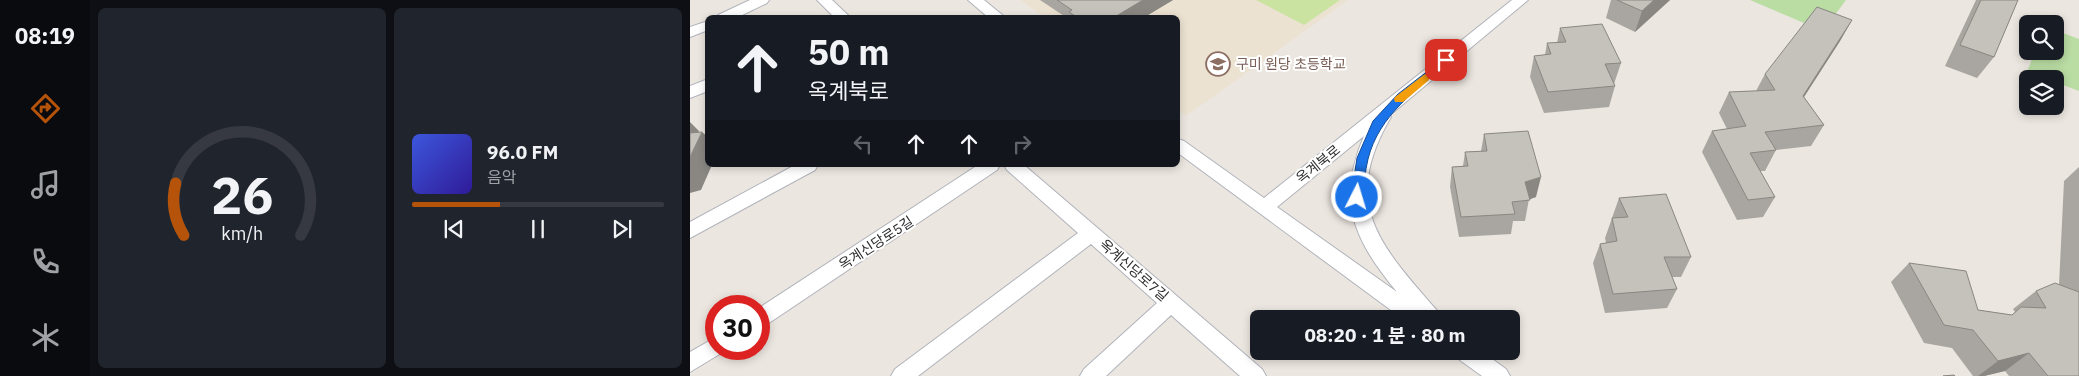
<!DOCTYPE html>
<html lang="ko">
<meta charset="utf-8">
<style>
body{margin:0;font-family:"IBM Plex Sans","Noto Sans KR",sans-serif;background:#20242c;color:#f1f3f6;height:100vh;display:flex;flex-direction:column;font-size:19px;white-space:nowrap}
*{box-sizing:border-box;margin:0}
p{font-size:16px;color:#9ea1a6}
.icon{flex:none;width:28px;height:28px;fill:none;stroke:currentColor;stroke-width:2;stroke-linecap:round;stroke-linejoin:round}
.map{position:relative;flex:1;overflow:hidden}
.sheet{display:flex;flex-direction:column;gap:8px;padding:8px;background:#0d0f14;width:600px}
.sheet>*{flex:none}
.banner{position:absolute;left:15px;top:15px;width:475px;height:152px;border-radius:8px;box-shadow:0 2px 8px #0003;background:#171b24;color:#f1f3f6;overflow:hidden}
.buttons{position:absolute;left:1329px;top:15px;display:grid;gap:10px}
.buttons a{display:grid;place-items:center;width:45px;height:45px;border-radius:8px;background:#171b24;box-shadow:0 2px 8px #0003;font-size:25px}
.speed{position:absolute;left:15px;top:295px;display:flex;gap:10px;font-size:25px;font-weight:700;text-align:center}
.speed>*{display:grid;place-content:center;width:65px;height:65px;border-radius:50%;background:#171b24;box-shadow:0 2px 8px #0003;line-height:1}
.speed .limit{border:8px solid #d22;background:#fff;color:#111}
.pin{position:absolute;display:grid;place-items:center;width:42px;height:42px;color:#fff;margin:-21px;border-radius:10px;box-shadow:0 2px 8px #0006}
.me{position:absolute;width:55px;margin:-28px;rotate:5deg;stroke-linejoin:round;filter:drop-shadow(0 0 4px #0008)}
.turn{display:flex;align-items:center;gap:18px;height:105px;padding:0 20px;font-size:22px}
.turn .icon{width:65px;height:65px;stroke-width:2.5}
.turn b{display:block;font-size:35px;line-height:42px}
.lanes{display:flex;align-items:center;height:48px;padding:0 20px;background:#0003;justify-content:center;gap:25px;direction:ltr}
.lanes .off{opacity:.35}
.sheet .card{flex:1;display:flex;flex-direction:column;justify-content:center;gap:8px;min-width:0;padding:0 18px;border-radius:8px;background:#20242c}
.sheet .dial{align-items:center;gap:0}
.dial svg{height:130px;overflow:visible;fill:none;stroke:#363941;stroke-width:7;stroke-linecap:round;text-anchor:middle}
.dial text{fill:#f1f3f6;stroke:none}
.song{display:flex;align-items:center;gap:15px}
.cover{width:60px;height:60px;border-radius:8px;background:linear-gradient(135deg,hsl(230 70% 55%),hsl(250 70% 35%))}
.played{height:5px;border-radius:2px;background:linear-gradient(90deg,#b45309 35%,#363941 35%)}
.keys{display:flex;justify-content:space-around;direction:ltr}
.sheet .tiles{flex:1;display:grid;gap:8px;grid-template-columns:repeat(2,1fr)}
.trip{position:absolute;left:560px;top:310px;width:270px;height:50px;border-radius:8px;background:#171b24;box-shadow:0 2px 8px #0003;font-weight:700;line-height:50px;text-align:center}
main{display:flex;flex:1;min-height:0}
.menu{display:flex;flex-direction:column;width:90px;justify-content:space-around;align-items:center;background:#090b0e;color:#9ea1a6}
.menu .icon{width:35px;height:35px}
.menu .current{color:#b45309}
.menu b{font-size:22px;color:#f1f3f6}
.map>svg:first-child{display:block}
.education{fill:#ece2d2}
.green{fill:#badda3}
.pitch{fill:#cae3a0}
.lines{fill:none;stroke-linecap:round;stroke-linejoin:round}
.minor-casing{stroke:#b0b3bb;stroke-width:2}
.minor{fill:#fff;fill-rule:evenodd}
.wall{fill:#a9a6a1}
.shaded-wall{fill:#8a8783}
.building{fill:#c5c1bb;stroke:#8a8783}
.route{fill:#1a73e8;stroke:#114b97}
.slow{fill:#f59e0b}
.labels{text-anchor:middle;stroke-width:4;stroke-linejoin:round;paint-order:stroke}
.education-label{font-size:14px;fill:#785e54;stroke:#fff;text-anchor:start}
.street-label{font-size:14px;fill:#2c2c2c;stroke:#fff}
</style>
<main>
<nav class="menu">
<b>08:19</b>
<svg class="icon current" aria-label="directions" viewBox="0 0 24 24"><path d="M12 3l9 9-9 9-9-9zM9 14v-3h6M13 9l2 2-2 2"/></svg>
<svg class="icon" aria-label="music" viewBox="0 0 24 24"><path d="M9 18V5l10-2v13"/><circle cx="6" cy="18" r="3"/><circle cx="16" cy="16" r="3"/></svg>
<svg class="icon" aria-label="phone" viewBox="0 0 24 24"><path d="M5 4h4l2 5-3 2q2 4 5 5l2-3 5 2v4C11 20 4 13 5 4z"/></svg>
<svg class="icon" aria-label="climate" viewBox="0 0 24 24"><path d="M12 3v18M4 7l16 10M4 17L20 7"/></svg>
</nav>
<section class="sheet">
<div class="tiles">
<div class="card dial"><svg viewBox="0 0 100 80">
<path d="M14 69A42 42 0 1 1 86 69"/>
<path d="M14 69A42 42 0 0 1 9 37" stroke="#b45309"/>
<text x="50" y="56" font-size="32" font-weight="700">26</text>
<text x="50" y="72" font-size="11">km/h</text>
</svg></div>
<div class="card">
<div class="song"><i class="cover"></i><div><b>96.0 FM</b><p>음악</p></div></div>
<div class="played"></div>
<div class="keys"><svg class="icon" aria-label="previous" viewBox="0 0 24 24"><path d="M18 5L8 12l10 7zM5 5v14"/></svg><svg class="icon" aria-label="pause" viewBox="0 0 24 24"><path d="M8 5v14M16 5v14"/></svg><svg class="icon" aria-label="next" viewBox="0 0 24 24"><path d="M6 5l10 7-10 7zM19 5v14"/></svg></div>
</div>
</div>
</section>
<div class="map">
<svg width="1389" height="376" viewBox="0 0 1389 376">
<rect width="100%" height="100%" fill="#ece6e0"/>
<path class="education" d="M 330,0 L 658,0 L 496,116 L 488,110 L 488,18 L 355,17 Z"/>
<path class="green" d="M 1060,0 L 1156,0 L 1133,31 Z
M 1365,30 L 1389,39 L 1389,91 L 1365,82 L 1365,79 L 1355,79 L 1337,72 L 1345,51 L 1365,51 Z"/>
<path class="pitch" d="M 566,0 L 650,0 L 614,25 Z"/>
<g class="lines">
<g class="minor-casing">
<path id="minor" d="M 60,0 L 79,0 L 77,3 L 46,18 L 26,18 L 28,15 Z
M 127,0 L 142,0 L 161,18 L 145,18 Z
M 278,0 L 294,0 L 316,18 L 299,18 Z
M 822,0 L 838,0 L 700,115 L 701,117 C 649,205 691,246 749,313 L 752,319 L 713,319 L 488,153 L 488,139 L 494,141 L 574,198 ZM 674,136 C 646,202 664,240 707,292 L 587,207 Z
M 18,21 L 18,30 L 0,37 L 0,27 Z
M 18,79 L 18,91 L 0,98 L 0,86 Z
M 105,165 L 128,165 L 125,170 L 0,238 L 0,222 Z
M 288,165 L 310,165 L 307,170 L 76,325 L 69,328 L 69,308 Z
M 314,165 L 334,165 L 572,369 L 576,376 L 550,376 L 481,315 L 416,376 L 390,376 L 394,369 L 467,303 L 401,244 L 228,376 L 201,376 L 205,369 L 388,233 L 317,170 Z
M 26,337 L 26,349 L 35,349 L 33,352 L 0,372 L 0,352 Z
M 764,351 L 791,351 L 816,369 L 820,376 L 792,376 L 767,358 Z"/>
</g>
<use href="#minor" class="minor"/>
</g>
<path class="wall" d="M 350,0 L 483,0 L 453,18 L 377,18 Z
M 921,0 L 980,0 L 945,32 L 916,18 Z
M 1286,0 L 1328,0 L 1304,57 L 1287,78 L 1255,66 Z
M 1162,20 L 1150,41 L 1114,97 L 1134,125 L 1121,146 L 1086,150 L 1075,171 L 1070,171 L 1085,197 L 1073,217 L 1047,220 L 1012,152 L 1022,131 L 1037,129 L 1029,113 L 1039,92 L 1066,91 L 1075,74 Z
M 870,28 L 931,63 L 924,84 L 925,86 L 919,107 L 854,113 L 840,77 L 844,56 L 855,55 L 857,43 L 867,43 Z
M 794,134 L 846,197 L 839,199 L 835,221 L 823,221 L 821,234 L 769,237 L 760,187 L 762,167 L 773,166 L 775,152 L 791,151 Z
M 1389,167 L 1389,376 L 1319,376 L 1315,371 L 1294,376 L 1283,376 L 1262,348 L 1234,343 L 1201,282 L 1219,263 L 1288,310 L 1322,315 L 1325,312 L 1323,309 L 1346,291 L 1369,285 L 1374,181 Z
M 929,198 L 1001,257 L 991,277 L 982,277 L 987,289 L 977,308 L 915,313 L 903,263 L 910,244 L 916,243 L 915,238 Z"/>
<path class="shaded-wall" d="M 453,0 L 483,0 L 453,18 L 423,18 Z
M 964,0 L 980,0 L 945,32 L 952,11 Z
M 1162,20 L 1150,41 L 1101,117 L 1113,96 Z
M 0,122 L 9,131 L 0,150 Z
M 12,132 L 18,137 L 18,165 L 22,165 L 11,190 L 0,193 L 0,157 Z
M 851,177 L 846,197 L 835,201 L 835,182 Z
M 1339,353 L 1315,371 L 1294,376 L 1288,376 L 1308,361 Z"/>
<path class="building" d="M 367,0 L 453,0 L 423,18 L 388,18 L 379,12 L 382,10 Z
M 927,0 L 964,0 L 952,11 Z
M 1291,0 L 1328,0 L 1304,57 L 1270,45 Z
M 1127,7 L 1162,20 L 1113,96 L 1134,125 L 1075,132 L 1086,150 L 1060,153 L 1085,197 L 1058,200 L 1022,131 L 1056,126 L 1039,92 L 1085,90 L 1075,74 Z
M 912,24 L 931,63 L 915,64 L 925,86 L 858,92 L 844,56 L 861,54 L 857,43 L 876,42 L 870,28 Z
M 838,131 L 851,177 L 835,182 L 840,200 L 822,202 L 825,214 L 771,217 L 762,167 L 778,166 L 775,152 L 797,151 L 794,134 Z
M 12,132 L 0,157 L 0,133 Z
M 976,194 L 1001,257 L 974,257 L 987,289 L 923,294 L 910,244 L 927,241 L 922,218 L 938,217 L 929,198 Z
M 1219,263 L 1276,271 L 1288,310 L 1322,315 L 1331,307 L 1356,308 L 1346,291 L 1365,283 L 1389,292 L 1389,376 L 1358,376 L 1339,353 L 1308,361 L 1283,330 L 1254,325 Z
M 1264,375 L 1265,376 L 1253,376 Z"/>
<path class="route" d="M 756,57 L 760,58 L 760,62 C 727,89 689,115 678,159 C 675,171 674,185 673,197 L 667,202 L 663,201 L 661,197 L 667,158 L 683,121 L 708,94 Z"/>
<path class="slow" d="M 735,74 L 739,75 L 739,80 L 713,102 L 705,102 L 704,99 L 705,97 Z"/>
<defs>
<g id="school-ring" transform="scale(1.25)"><circle r="9.5" fill="#fff" stroke="#8d6e63" stroke-width="1.5"/><path d="M0-5L7-2L0 1L-7-2ZM-4 1L0 2.5L4 1V4Q0 6-4 4Z" fill="#8d6e63"/></g>
</defs>
<g fill-rule="evenodd">
<use href="#school-ring" x="528" y="64"/>
</g>
<g class="labels">
<g class="education-label">
<text x="546" y="69">구미 원당 초등학교</text>
</g>
<g class="street-label">
<text transform="translate(628 164) rotate(-39)" y="5">옥계북로</text>
<text transform="translate(186 243) rotate(-33)" y="5">옥계신당로5길</text>
<text transform="translate(444 270) rotate(41)" y="5">옥계신당로7길</text>
</g>
</g>
</svg>
<div class="buttons">
<a><svg class="icon" aria-label="search" viewBox="0 0 24 24"><circle cx="10" cy="10" r="6"/><path d="M15 15l6 6"/></svg></a>
<a><svg class="icon" aria-label="layers" viewBox="0 0 24 24"><path d="M12 4l9 5-9 5-9-5zM3 14l9 5 9-5"/></svg></a>
</div>
<div class="speed"><div class="limit">30</div></div>
<div class="pin" style="left:756px;top:60px;background:#d93025"><svg class="icon" aria-label="arrive" viewBox="0 0 24 24"><path d="M6 21V4h12l-3 4 3 4H6"/></svg></div>
<svg class="me" style="left:667px;top:197px" viewBox="-20 -20 40 40"><circle r="17" fill="#1a73e8" stroke="#fff" stroke-width="3"/><path d="M0-11L8 9 0 5-8 9z" fill="#fff"/></svg>
<div class="trip">08:20 · 1 분 · 80 m</div>
<div class="banner">
<div class="turn"><svg class="icon" aria-label="ahead" viewBox="0 0 24 24"><path d="M12 20V5M6 11l6-6 6 6"/></svg><div><b>50 m</b>옥계북로</div></div>
<div class="lanes"><svg class="icon off" aria-label="left" viewBox="0 0 24 24"><path d="M17 20v-9H6M10 6l-5 5 5 5"/></svg><svg class="icon" aria-label="ahead" viewBox="0 0 24 24"><path d="M12 20V5M6 11l6-6 6 6"/></svg><svg class="icon" aria-label="ahead" viewBox="0 0 24 24"><path d="M12 20V5M6 11l6-6 6 6"/></svg><svg class="icon off" aria-label="right" viewBox="0 0 24 24"><path d="M7 20v-9h11M14 6l5 5-5 5"/></svg></div>
</div>
</div>
</main>
